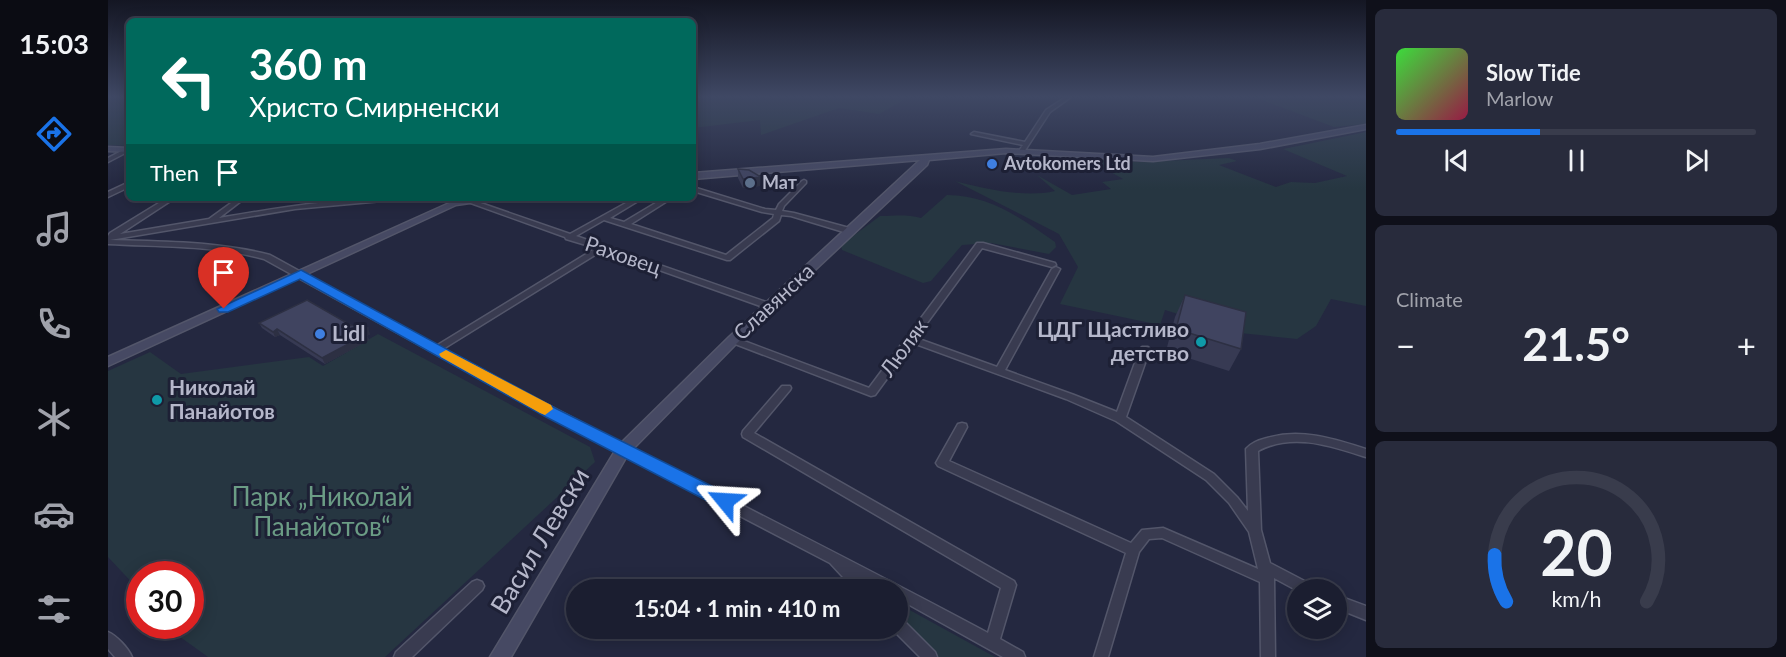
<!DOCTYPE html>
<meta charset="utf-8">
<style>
body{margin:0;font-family:Lato,sans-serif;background:#282b3c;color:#f1f3f6;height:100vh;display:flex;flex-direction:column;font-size:22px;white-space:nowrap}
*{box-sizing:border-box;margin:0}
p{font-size:20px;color:#a0a2ab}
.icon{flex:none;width:33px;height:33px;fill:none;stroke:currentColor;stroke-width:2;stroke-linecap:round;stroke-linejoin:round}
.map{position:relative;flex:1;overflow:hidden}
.side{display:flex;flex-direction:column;gap:9px;padding:9px;background:#0f101a;width:420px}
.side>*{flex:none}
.top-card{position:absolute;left:18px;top:18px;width:570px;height:183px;border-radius:9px;box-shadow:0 3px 15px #0003,0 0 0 2px #393c4c;background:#00695c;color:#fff;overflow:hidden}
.tools{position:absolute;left:1179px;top:579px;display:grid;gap:12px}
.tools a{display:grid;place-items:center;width:60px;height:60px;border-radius:50%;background:#1b1e30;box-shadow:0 3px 15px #0003,0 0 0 2px #393c4c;font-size:30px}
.speed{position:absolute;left:18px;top:561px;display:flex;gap:12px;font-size:30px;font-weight:700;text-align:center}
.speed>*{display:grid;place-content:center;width:78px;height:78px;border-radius:50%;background:#1b1e30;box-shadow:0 3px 15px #0003,0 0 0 2px #393c4c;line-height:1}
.speed .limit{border:9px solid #d22;background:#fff;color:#111}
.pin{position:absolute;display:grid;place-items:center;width:51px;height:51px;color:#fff;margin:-62px -26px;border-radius:50% 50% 50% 0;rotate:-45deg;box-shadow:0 0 6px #0007}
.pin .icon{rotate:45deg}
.me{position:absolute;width:66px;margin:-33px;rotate:297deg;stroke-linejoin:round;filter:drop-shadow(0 0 4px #0008)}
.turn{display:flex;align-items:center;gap:21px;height:126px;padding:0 24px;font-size:27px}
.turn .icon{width:78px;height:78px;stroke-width:2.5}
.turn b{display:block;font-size:42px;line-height:51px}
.then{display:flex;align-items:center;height:57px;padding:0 24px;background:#0003;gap:12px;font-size:22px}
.big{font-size:45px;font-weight:700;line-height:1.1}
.side .widget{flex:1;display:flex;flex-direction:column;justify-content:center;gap:9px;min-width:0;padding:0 21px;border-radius:9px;background:#282b3c}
.side .dial{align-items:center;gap:0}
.dial svg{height:156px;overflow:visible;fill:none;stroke:#393c4c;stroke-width:7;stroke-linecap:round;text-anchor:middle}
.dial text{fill:#f1f3f6;stroke:none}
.song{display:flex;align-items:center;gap:18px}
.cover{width:72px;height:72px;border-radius:9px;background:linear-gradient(135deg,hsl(120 70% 55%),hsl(340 70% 35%))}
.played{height:6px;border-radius:3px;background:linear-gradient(90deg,#1a73e8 40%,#393c4c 40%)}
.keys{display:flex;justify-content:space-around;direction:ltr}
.heat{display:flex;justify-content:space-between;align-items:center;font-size:33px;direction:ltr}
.trip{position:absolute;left:458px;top:579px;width:342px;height:60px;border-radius:30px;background:#1b1e30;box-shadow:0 3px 15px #0003,0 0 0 2px #393c4c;font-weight:700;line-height:60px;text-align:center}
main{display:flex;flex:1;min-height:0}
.tab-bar{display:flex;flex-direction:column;width:108px;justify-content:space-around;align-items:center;background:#0b0c13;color:#a0a2ab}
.tab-bar .icon{width:42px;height:42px}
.tab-bar .on{color:#1a73e8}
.tab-bar b{font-size:27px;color:#f1f3f6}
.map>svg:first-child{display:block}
.green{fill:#263641}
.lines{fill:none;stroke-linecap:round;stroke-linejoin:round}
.street-casing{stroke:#53566a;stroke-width:3}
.secondary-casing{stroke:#53566a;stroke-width:3}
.street{fill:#393b50;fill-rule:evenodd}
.secondary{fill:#464963;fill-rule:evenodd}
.wall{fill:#373a53}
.shaded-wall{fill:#2d3043}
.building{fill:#404460;stroke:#2d3043;stroke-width:1.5}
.route{fill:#1a73e8;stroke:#114b97;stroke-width:1.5}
.slow{fill:#f59e0b}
.shop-dot{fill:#3f7fe0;stroke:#1d2035;stroke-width:2}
.service-dot{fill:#5c6f8a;stroke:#1d2035;stroke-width:2}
.culture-dot{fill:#0f9aa8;stroke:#1d2035;stroke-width:2}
.labels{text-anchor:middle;stroke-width:6;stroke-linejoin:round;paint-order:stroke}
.far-poi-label{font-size:18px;font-weight:bold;fill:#b5b7ca;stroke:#1d2035;text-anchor:start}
.street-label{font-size:21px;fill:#b5b7ca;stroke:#1d2035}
.poi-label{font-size:21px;font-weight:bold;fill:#b5b7ca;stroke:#1d2035;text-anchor:start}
.near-park-label{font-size:26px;fill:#6b9c85;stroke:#1d2035}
.near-street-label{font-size:26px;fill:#b5b7ca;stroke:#1d2035}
</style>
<main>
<nav class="tab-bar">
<b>15:03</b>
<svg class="icon on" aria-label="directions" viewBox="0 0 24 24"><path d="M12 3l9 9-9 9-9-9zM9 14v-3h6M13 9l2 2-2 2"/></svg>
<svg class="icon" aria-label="music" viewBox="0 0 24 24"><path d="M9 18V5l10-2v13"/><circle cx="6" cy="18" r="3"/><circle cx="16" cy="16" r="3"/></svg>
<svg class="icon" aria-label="phone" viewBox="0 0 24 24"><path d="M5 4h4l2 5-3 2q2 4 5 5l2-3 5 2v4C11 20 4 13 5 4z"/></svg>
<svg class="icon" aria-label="climate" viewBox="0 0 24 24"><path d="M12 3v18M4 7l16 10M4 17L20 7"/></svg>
<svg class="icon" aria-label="car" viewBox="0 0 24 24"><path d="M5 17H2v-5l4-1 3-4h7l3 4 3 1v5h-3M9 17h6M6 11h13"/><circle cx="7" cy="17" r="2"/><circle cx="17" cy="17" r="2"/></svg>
<svg class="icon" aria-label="filters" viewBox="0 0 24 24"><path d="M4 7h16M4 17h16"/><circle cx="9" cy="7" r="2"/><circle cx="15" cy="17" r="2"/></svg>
</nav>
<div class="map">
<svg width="1258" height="657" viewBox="0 0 1258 657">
<rect width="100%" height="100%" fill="#242840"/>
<path class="green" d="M 0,97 L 21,97 L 21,146 L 0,145 Z
M 585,97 L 801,97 L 771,114 L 731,108 L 653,135 L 652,120 L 585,128 Z
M 1146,97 L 1258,97 L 1258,124 L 1226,127 Z
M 1258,132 L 1258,306 L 1223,299 L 1208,326 L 1189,339 L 1132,333 L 1057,310 L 1052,325 L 952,304 L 970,267 L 951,234 L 847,181 C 877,189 917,198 947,191 L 929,175 L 964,195 L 1003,189 L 994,182 L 1015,179 L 992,166 L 984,157 L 1030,162 L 1121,158 L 1129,161 L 1111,165 L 1168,187 L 1183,182 L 1207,183 L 1239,176 L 1175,149 Z
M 839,195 C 882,195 914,219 947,242 L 948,247 L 941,254 L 883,243 L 854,245 L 823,281 L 815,283 L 734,250 L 733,245 L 772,216 C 787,216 798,214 813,218 Z
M 270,334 L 482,447 L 487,462 L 277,657 L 100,657 L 57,626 L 82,626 L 82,574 L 32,574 L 31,590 L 0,557 L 0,371 L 42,352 L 73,374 L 201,357 L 215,366 Z
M 789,603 L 887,657 L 831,657 L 789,616 Z"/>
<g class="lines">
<g class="street-casing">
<path id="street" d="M 958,97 L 963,97 L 942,112 L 916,152 L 911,151 L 915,145 L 863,134 L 866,132 L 917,142 L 938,110 Z
M 21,147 L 21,151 L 0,162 L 0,158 Z
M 696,180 L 698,181 L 698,183 L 676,206 L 674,211 L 686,213 L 745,229 L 745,233 L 739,233 L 683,216 L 673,215 L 671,221 L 622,260 L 619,260 L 496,220 L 468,236 L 664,304 L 665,306 L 664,308 L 658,308 L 495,250 L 335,349 C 515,447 699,536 880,633 L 893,588 L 635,437 L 634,434 L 635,431 L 674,386 L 682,386 L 683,388 L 682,390 L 646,433 L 906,581 L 908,585 L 892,639 L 915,652 L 917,657 L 895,657 L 789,598 L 789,590 L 773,590 L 756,581 L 763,590 L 747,590 L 722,563 L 440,416 L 156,259 C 105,245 53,247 0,244 L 0,236 L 2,233 L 59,198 L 67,198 L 12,234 L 101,219 L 130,198 L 137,198 L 111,218 C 170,208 229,198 288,198 L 285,200 L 187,209 L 2,240 C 56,242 109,241 162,255 L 328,346 L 488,248 L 458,239 L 457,237 L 360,202 L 360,200 L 364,200 L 462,234 L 527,198 L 535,198 L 502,218 L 516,222 L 556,198 L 564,198 L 523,224 L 618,255 L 665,218 L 666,214 L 654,212 L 585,191 L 585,187 L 657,209 L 668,210 L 671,204 L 694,181 Z
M 21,182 L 21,187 L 0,197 L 0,192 Z
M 869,243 L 875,243 L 947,263 L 948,265 L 944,267 L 874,248 L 808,338 L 889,367 L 944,269 L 948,267 L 952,269 L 897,370 L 966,395 L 1009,412 L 1032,349 L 1034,347 L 1040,347 L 1042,349 L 1018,417 L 1106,474 L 1129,497 L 1140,511 L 1138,449 C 1143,443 1151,440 1159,438 C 1193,428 1226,439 1258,449 L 1258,457 C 1223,446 1185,432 1150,451 L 1153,530 L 1162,563 L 1206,586 L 1208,590 L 1190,590 L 1190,591 L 1166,578 L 1167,657 L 1153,657 L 1152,582 L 1054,538 L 1041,539 L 1031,552 L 1000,657 L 986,657 L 1018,553 L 830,466 L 828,463 L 850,424 L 854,423 L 858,424 L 859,427 L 841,461 L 1023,543 L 1034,530 L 1055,528 L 1150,569 L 1141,532 L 1121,503 L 1098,480 L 1008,421 L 958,399 L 805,343 L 767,395 L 763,396 L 622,342 L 620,340 L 625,337 L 628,338 L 761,388 Z
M 369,580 L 374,582 L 376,586 L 374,590 L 304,657 L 286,657 L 288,652 L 364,582 Z
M 1228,595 L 1258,606 L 1258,620 L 1228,608 Z
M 789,617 L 794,619 L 827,652 L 829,657 L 812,657 L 784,629 L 789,628 Z
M 0,632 C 9,636 20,648 24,657 L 7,657 L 0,649 Z"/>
</g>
<g class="secondary-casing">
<path id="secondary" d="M 1258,125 L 1258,129 L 1152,149 L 1045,161 L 898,153 L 821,160 L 819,165 L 629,343 L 520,454 L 403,657 L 382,657 L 510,446 L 621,337 L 812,160 L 585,179 L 585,173 L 898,149 L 1045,157 L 1152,144 Z
M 0,147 L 21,148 L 21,152 L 0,151 Z
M 348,198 L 380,198 L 376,201 L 348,205 L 0,366 L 0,357 L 348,200 Z"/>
</g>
<use href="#street" class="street"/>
<use href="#secondary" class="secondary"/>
</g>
<path class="wall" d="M 630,169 L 652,186 L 635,188 L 630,178 Z
M 1077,295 L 1133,349 L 1121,371 L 1058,351 L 1067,317 Z
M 151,323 L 262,334 L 259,336 L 261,340 L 217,364 L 172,335 L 167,337 L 154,328 Z"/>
<path class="shaded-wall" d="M 653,177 L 652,186 L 635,188 L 635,179 Z
M 260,328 L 262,334 L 259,336 L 261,340 L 217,364 L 214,358 Z
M 169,329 L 172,335 L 167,337 L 165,332 Z"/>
<path class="building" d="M 630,169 L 641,170 L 653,177 L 635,179 Z
M 1077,295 L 1138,312 L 1133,349 L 1068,329 Z
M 199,300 L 244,326 L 251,323 L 260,328 L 254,332 L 259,334 L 214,358 L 169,329 L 165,332 L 151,323 Z"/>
<linearGradient id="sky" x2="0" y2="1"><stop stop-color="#141623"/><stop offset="0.51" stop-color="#3f4864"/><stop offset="1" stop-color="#3f4864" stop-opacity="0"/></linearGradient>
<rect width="1258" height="189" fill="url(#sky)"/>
<path class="route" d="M 193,270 L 449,409 L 624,496 L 626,501 L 624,507 L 617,509 L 611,507 L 438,417 L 192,279 L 120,312 L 111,312 L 109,309 Z"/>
<path class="slow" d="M 338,350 L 443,405 L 445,409 L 437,415 L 432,413 L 333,357 L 331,354 Z"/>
<g class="shop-dot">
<circle cx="884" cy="164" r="6"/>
<circle cx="212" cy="334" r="6"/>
</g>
<circle class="service-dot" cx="642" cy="183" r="6"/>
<g class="culture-dot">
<circle cx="1093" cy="342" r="6"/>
<circle cx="49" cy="400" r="6"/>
</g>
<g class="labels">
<g class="far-poi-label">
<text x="896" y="170">Avtokomers Ltd</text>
<text x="654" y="189">Мат</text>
</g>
<g class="street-label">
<text transform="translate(515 256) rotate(19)" y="7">Раховец</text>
<text transform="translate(666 302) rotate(-43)" y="7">Славянска</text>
<text transform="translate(796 348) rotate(-54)" y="7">Люляк</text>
</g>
<g class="poi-label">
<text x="1081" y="337" text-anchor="end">ЦДГ Щастливо<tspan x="1081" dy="24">детство</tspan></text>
<text x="224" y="341">Lidl</text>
<text x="61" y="395">Николай<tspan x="61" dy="24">Панайотов</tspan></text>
</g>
<g class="near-park-label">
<text x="214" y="506">Парк „Николай<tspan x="214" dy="30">Панайотов“</tspan></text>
</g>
<g class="near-street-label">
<text transform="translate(432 541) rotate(-59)" y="9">Васил Левски</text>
</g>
</g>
</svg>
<div class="tools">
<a><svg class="icon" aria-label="layers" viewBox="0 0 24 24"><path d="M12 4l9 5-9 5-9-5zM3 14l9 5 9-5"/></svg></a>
</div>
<div class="speed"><div class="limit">30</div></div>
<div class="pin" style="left:116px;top:309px;background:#d93025"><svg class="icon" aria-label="arrive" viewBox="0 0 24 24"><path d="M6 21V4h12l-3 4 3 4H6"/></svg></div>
<svg class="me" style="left:617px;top:501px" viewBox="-20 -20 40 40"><path d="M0-17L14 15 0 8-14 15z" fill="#1a73e8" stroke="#fff" stroke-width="4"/></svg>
<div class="trip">15:04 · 1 min · 410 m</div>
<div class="top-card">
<div class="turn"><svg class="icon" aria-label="left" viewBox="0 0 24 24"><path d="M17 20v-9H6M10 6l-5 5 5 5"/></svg><div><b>360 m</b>Христо Смирненски</div></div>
<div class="then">Then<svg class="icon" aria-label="arrive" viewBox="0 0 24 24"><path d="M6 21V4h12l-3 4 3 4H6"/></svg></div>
</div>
</div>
<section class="side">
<div class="widget">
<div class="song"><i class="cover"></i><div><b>Slow Tide</b><p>Marlow</p></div></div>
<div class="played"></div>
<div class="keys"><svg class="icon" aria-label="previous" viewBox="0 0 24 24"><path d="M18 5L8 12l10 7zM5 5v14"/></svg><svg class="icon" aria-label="pause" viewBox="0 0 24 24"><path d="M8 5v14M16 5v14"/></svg><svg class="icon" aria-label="next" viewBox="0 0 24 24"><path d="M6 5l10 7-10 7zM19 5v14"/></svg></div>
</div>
<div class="widget"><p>Climate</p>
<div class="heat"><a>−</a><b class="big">21.5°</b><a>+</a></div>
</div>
<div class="widget dial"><svg viewBox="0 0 100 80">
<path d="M14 69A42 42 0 1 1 86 69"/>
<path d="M14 69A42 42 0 0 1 8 45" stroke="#1a73e8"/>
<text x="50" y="56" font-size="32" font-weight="700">20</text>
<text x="50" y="72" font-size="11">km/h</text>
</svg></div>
</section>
</main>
